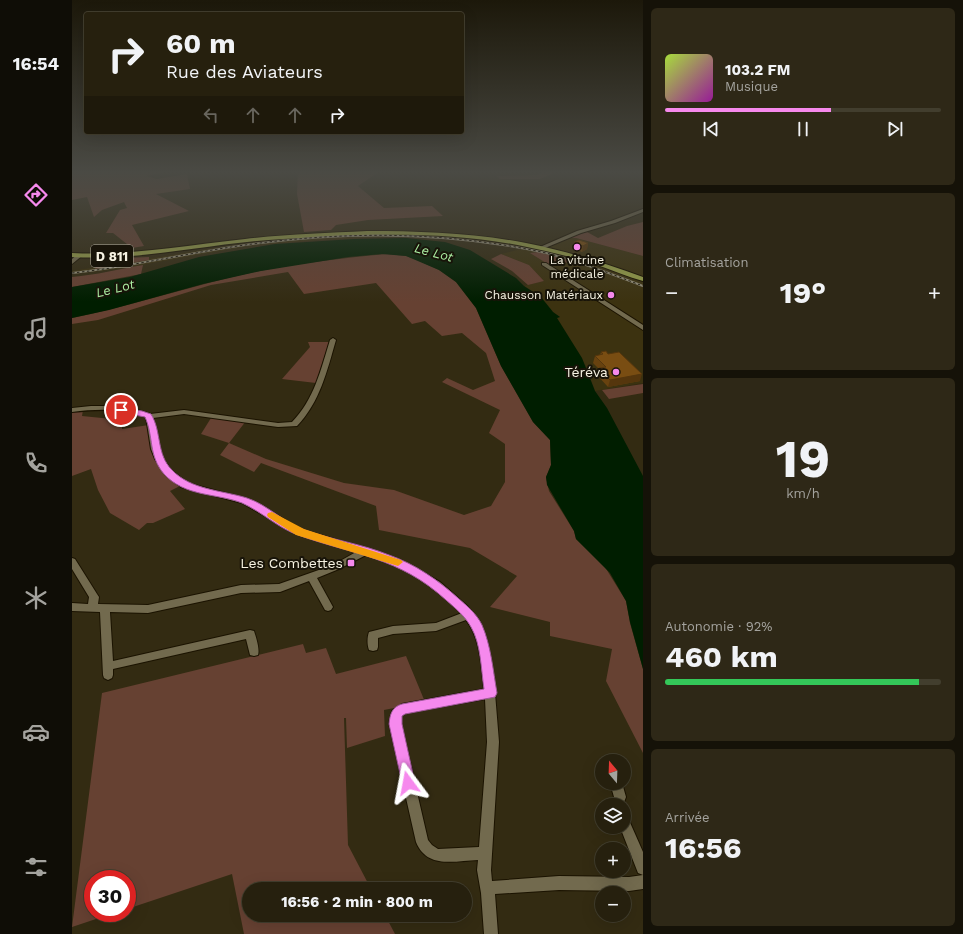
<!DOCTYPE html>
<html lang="fr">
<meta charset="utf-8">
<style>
body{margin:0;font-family:"Work Sans",sans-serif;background:#2e2817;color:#f1f3f6;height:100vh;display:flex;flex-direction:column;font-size:15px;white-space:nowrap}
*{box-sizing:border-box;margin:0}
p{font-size:13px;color:#a4a39e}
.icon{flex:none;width:22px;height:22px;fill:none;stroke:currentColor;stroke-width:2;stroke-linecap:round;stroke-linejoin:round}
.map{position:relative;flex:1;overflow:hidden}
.drawer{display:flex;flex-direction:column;gap:8px;padding:8px;background:#151208;width:320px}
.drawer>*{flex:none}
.banner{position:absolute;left:12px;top:12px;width:380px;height:122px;border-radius:4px;box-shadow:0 4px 16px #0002,0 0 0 1px #423e2e;background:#26200e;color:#f1f3f6;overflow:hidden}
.needle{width:26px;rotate:341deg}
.buttons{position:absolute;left:523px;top:754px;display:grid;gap:8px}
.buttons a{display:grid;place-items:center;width:36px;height:36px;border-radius:50%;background:#26200e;box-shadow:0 4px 16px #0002,0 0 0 1px #423e2e;font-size:20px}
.speed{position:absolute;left:12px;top:870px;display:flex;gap:8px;font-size:20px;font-weight:700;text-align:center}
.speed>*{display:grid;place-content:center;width:52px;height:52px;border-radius:50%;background:#26200e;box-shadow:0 4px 16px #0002,0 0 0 1px #423e2e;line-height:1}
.speed .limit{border:6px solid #d22;background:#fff;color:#111}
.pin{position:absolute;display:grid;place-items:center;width:34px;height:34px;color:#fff;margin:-17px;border:2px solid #fff;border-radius:50%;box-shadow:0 1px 4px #0007}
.me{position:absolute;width:44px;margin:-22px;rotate:347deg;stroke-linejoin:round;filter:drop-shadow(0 0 3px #0008)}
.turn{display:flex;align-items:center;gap:14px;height:84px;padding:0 16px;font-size:18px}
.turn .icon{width:52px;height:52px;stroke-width:2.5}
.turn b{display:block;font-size:28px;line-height:34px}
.lanes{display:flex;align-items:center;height:38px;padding:0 16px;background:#0003;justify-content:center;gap:20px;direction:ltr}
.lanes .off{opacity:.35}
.big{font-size:30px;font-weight:700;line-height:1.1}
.drawer .widget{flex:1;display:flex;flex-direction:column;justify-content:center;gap:6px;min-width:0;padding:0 14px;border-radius:6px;background:#2e2817}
.drawer .dial{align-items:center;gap:0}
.dial b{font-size:52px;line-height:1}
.song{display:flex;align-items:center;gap:12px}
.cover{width:48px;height:48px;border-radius:6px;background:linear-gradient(135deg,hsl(80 70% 55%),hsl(300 70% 35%))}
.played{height:4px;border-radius:2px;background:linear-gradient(90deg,#f689ed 60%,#423e2e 60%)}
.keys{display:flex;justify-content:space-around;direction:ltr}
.heat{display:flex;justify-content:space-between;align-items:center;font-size:22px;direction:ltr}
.charge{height:6px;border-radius:3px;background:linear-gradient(90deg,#34c759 92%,#423e2e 0)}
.trip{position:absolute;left:170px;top:882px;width:230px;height:40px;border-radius:20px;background:#26200e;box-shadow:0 4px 16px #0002,0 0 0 1px #423e2e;font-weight:700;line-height:40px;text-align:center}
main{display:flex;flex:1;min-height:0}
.tab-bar{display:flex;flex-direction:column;width:72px;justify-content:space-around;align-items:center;background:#0f0d06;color:#a4a39e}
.tab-bar .icon{width:28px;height:28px}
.tab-bar .on{color:#f689ed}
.tab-bar b{font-size:18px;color:#f1f3f6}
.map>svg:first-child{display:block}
.built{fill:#3c3210}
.green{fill:#664132}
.water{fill:#001e00}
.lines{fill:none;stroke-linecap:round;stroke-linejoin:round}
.minor-casing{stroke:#1b1300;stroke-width:2}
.major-casing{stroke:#1b1300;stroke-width:2}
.minor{fill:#726a4e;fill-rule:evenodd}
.major{fill:#959d49;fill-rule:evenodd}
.rail-casing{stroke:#948e79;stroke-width:2}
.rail{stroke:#181409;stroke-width:1;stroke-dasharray:2.5;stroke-linecap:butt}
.wall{fill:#68420f}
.shaded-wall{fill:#55360d}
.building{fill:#794d12;stroke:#55360d}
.route{fill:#f689ed;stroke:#a0599a}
.slow{fill:#f59e0b}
.poi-dot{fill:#f689ed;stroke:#181409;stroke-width:1.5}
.labels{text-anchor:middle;stroke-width:4;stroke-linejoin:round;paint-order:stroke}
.far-poi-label{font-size:12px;fill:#f7f3e3;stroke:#181409}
.far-water-label{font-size:13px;font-style:italic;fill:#abeea2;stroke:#181409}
.shield{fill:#181409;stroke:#b4b0a2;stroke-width:1}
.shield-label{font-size:13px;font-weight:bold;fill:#f7f3e3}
.poi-label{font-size:14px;fill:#f7f3e3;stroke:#181409;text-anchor:end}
</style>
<main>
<nav class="tab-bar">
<b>16:54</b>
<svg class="icon on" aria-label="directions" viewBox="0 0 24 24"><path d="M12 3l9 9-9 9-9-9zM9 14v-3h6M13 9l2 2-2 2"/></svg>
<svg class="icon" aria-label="music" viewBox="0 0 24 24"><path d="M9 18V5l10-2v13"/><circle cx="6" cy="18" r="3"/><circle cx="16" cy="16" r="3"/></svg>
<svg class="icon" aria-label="phone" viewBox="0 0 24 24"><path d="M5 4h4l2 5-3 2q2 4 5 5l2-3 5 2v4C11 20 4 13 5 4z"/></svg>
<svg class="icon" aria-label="climate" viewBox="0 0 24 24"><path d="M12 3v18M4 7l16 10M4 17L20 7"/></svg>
<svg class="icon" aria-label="car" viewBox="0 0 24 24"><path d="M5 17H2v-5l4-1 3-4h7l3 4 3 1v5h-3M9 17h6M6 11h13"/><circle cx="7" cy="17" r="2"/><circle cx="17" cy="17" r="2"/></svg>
<svg class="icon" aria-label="filters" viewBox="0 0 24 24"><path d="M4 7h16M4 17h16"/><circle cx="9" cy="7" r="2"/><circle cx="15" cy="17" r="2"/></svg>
</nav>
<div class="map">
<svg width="571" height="934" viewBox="0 0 571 934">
<rect width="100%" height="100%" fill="#332b12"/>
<path class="built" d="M 341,233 L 415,239 L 467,249 L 496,238 L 504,238 L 571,256 L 571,383 L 523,391 L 514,366 L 485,318 L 488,317 L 481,312 L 468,296 L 452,286 L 472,281 L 457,265 L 429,254 L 449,249 L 434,245 L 376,238 L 339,236 L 247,240 L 177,246 L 52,268 L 0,274 L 0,271 L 187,241 L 296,234 Z"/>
<path class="green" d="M 0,171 L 97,171 L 74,176 L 85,179 L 115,174 L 118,189 L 84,194 L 117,211 L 60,225 L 72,246 L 60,248 L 41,233 L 34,233 L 48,210 L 55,208 L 52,202 L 30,210 L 22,217 L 15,197 L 0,200 Z
M 226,171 L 308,171 L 286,186 L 312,208 L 360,206 L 371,216 L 296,220 L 264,225 L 259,230 L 232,232 L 225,194 Z
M 472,171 L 481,171 L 482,173 L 468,179 L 428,179 L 425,176 L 465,175 Z
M 571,222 L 571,256 L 504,238 L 496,238 L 515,232 L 526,238 L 555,226 Z
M 466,252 L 501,261 L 479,266 L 458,253 Z
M 315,254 L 334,256 L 343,259 L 367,270 L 384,282 L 404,308 L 429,366 L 461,422 L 478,440 L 479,465 L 474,477 L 477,491 L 502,531 L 504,539 L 533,567 L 554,601 L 558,623 L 571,669 L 571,753 L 534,681 L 540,649 L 478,636 L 478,622 L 418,607 L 445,576 L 398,548 L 307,530 L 304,506 L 189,463 L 182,472 L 148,455 L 157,443 L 129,434 L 139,418 L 174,421 L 157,443 L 194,459 L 272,483 L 322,490 L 392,515 L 419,506 L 433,482 L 433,444 L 417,433 L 428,410 L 370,382 L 375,378 L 401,390 L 423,381 L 414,353 L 390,333 L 370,336 L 353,321 L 340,324 L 304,283 L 232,294 L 216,272 L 139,285 L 26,320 L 0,324 L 0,318 C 53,307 104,291 156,278 C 208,265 262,259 315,254 Z
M 429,254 L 457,265 L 472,281 L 456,285 L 440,271 L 419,259 Z
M 77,257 L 77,260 L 23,269 L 27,259 Z
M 71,265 L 69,274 L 0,287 L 0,277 C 24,275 47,269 71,265 Z
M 236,342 L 257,342 L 244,383 L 210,379 L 238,347 Z
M 571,384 L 571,393 L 537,399 L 530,390 Z
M 11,410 L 10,416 L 50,420 L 50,429 L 77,425 C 81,452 83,471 108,486 L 98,491 L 113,509 L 81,523 L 75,523 L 67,530 L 38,513 L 26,490 L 19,469 L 0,476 L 0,412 Z
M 231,644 L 234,653 L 254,648 L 264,674 L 334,656 L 353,702 L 312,710 L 313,736 L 275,748 L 274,718 L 272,718 L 276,845 L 299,889 L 177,889 L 177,915 L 313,915 L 323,934 L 172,934 L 160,874 L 55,909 L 55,879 L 21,879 L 21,913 L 42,913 L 0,927 L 30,693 Z"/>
<path class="water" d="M 334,238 L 373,242 L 398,250 L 444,278 L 452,286 L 469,297 L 481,312 L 488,317 L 485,318 L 510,358 L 523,391 L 535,408 L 571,476 L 571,669 L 558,622 L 554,601 L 538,573 L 504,539 L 502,531 L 475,485 L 474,477 L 479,465 L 478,440 L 461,422 L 429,366 L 404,308 L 384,282 L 367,270 L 334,256 L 310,254 L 276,257 L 189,271 L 131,284 L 37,310 L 0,318 L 0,287 L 58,277 L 127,257 L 203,244 L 282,239 Z"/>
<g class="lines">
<g class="minor-casing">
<path id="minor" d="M 571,209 L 571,212 L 543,223 L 509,233 L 473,248 L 468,247 L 505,231 L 539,221 Z
M 6,254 L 11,255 L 0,264 L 0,259 Z
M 470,263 L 474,263 L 571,325 L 571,330 L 470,265 Z
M 261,338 L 264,340 C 255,371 248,402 225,426 L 206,427 L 112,414 L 81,418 L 87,449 L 91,459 L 99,470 L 115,483 L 176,499 L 231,530 L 296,549 L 330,561 L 368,582 L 395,606 L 408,622 L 415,641 L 423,693 L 427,742 L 419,870 L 420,881 L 487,876 L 557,877 L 571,875 L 571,889 L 557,891 L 487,890 L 423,894 L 426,934 L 412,934 L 409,893 L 405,870 L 406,860 C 382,861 355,869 344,842 L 317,723 L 320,711 L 330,704 L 412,689 C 409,666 409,639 394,620 L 364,631 L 321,634 L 306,638 L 306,647 L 305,650 L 301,651 L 297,650 C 295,645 295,637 297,632 L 321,626 L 364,623 L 390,613 C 365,585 329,565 294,555 L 267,569 L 245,578 L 261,607 L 259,610 L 256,611 L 253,610 L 237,581 L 208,592 L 169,593 L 76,613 L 38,612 L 41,661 L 178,630 L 182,631 C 184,637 188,649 186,655 L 182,656 L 178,655 L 174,639 L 41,669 L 41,675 L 40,678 L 36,680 L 32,678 L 31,675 L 28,612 L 0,611 L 0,603 L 16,604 L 17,597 L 0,569 L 0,558 L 3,559 L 25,594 L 27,597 L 26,604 L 76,605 L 169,585 L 207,584 L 261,565 L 284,552 L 225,534 L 170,503 L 109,487 L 93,474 L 83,459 L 79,449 L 74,417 C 50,408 25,409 0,412 L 0,408 L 19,406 L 39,406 L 59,408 L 78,414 L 112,410 L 206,423 L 220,422 C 242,400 249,369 258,340 ZM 413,699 L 415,742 L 407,847 L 366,849 L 360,845 L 356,840 L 329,723 L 329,716 L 333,713 Z
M 538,783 L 550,783 L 554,797 L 551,805 L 539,805 L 542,797 Z
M 552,816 L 556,818 L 571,852 L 571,875 L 566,873 L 548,827 L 552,827 Z"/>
</g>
<g class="major-casing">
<path id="major" d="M 295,231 C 348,231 402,233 454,243 C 494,251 533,263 571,277 L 571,281 C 556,277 543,271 528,266 C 504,258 480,252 455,247 C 376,230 291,234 211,239 C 139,243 72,261 0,257 L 0,253 C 59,256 115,245 173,239 C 214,234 255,233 295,231 Z"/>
</g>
<use href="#minor" class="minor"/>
<use href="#major" class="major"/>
<g class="rail-casing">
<path id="rail" d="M 0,273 C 58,267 115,253 173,245 C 273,231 374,231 474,253 C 507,261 539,274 571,286"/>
</g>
<use href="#rail" class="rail"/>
</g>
<path class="wall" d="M 502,242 L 516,243 L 515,249 L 510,252 L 501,248 Z
M 529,352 L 568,381 L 536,387 L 525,375 L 527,369 L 521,363 L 523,356 L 528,355 Z"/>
<path class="shaded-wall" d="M 516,243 L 515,249 L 510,252 L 511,246 Z
M 570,374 L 568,381 L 536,387 L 538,380 Z"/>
<path class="building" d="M 507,240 L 516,243 L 511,246 L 502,242 Z
M 534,351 L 536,354 L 547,352 L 570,374 L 538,380 L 527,368 L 534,367 L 523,356 L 531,354 L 529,352 Z"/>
<linearGradient id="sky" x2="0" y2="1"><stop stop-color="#1c180a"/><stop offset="0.57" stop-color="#4a4a44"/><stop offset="1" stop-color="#4a4a44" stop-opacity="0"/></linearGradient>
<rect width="571" height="302" fill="url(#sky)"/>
<path class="route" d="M 49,407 L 70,411 L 79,414 C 90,432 84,454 100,470 C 119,490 149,490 175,498 C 196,505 212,523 233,530 C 261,540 290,544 317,555 C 343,564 366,580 386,598 C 394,605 405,614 410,625 C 419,646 421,670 425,693 L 423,697 L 418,698 L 333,714 L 330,716 L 330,724 L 343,783 L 341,788 L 336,789 L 332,788 L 330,783 L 317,724 C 318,714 320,707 330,704 L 412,689 C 409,669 409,644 399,627 C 393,616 383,608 374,600 C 327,557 282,555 226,535 C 206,528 190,512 170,503 C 144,493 113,497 92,474 C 76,455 82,437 73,417 L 46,412 L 46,408 Z"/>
<path class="slow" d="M 200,512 L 232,529 L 329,560 L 331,562 L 326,566 L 224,535 L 196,517 L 195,515 L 196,513 Z"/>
<g class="poi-dot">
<circle cx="505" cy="247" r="4"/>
<circle cx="539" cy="295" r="4"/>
<circle cx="544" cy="372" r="4"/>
<rect x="275" y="559" width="8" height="8" rx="2"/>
</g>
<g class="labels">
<g class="far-poi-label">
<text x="505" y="264">La vitrine<tspan x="505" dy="14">médicale</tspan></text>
<text x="531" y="299" text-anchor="end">Chausson Matériaux</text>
</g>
<g class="far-water-label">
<text transform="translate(362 252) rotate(15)" y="5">Le Lot</text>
<text transform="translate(43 288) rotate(-14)" y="5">Le Lot</text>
</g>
<rect class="shield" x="19" y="245" width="42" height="22" rx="3"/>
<g class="shield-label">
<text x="40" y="261">D 811</text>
</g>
<g class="poi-label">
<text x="536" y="377">Téréva</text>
<text x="271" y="568">Les Combettes</text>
</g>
</g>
</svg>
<div class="buttons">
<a><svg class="needle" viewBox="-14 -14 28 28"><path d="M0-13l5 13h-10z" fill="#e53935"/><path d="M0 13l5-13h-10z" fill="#a4a39e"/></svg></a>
<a><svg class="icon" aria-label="layers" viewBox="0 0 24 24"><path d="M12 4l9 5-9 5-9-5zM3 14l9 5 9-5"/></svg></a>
<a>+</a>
<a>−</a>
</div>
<div class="speed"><div class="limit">30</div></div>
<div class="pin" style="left:49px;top:410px;background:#d93025"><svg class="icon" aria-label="arrive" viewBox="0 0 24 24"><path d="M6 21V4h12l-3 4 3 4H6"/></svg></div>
<svg class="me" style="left:336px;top:783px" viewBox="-20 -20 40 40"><path d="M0-17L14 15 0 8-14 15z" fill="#f689ed" stroke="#fff" stroke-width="4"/></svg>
<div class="trip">16:56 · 2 min · 800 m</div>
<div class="banner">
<div class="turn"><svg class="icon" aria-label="right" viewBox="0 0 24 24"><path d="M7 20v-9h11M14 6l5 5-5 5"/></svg><div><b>60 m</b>Rue des Aviateurs</div></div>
<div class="lanes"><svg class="icon off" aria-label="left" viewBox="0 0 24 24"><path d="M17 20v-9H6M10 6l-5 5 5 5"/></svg><svg class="icon off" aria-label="ahead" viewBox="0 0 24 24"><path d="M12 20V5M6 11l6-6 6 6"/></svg><svg class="icon off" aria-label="ahead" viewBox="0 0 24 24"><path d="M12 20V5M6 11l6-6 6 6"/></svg><svg class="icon" aria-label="right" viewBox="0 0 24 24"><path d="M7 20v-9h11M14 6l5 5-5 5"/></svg></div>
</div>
</div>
<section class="drawer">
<div class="widget">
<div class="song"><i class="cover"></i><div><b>103.2 FM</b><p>Musique</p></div></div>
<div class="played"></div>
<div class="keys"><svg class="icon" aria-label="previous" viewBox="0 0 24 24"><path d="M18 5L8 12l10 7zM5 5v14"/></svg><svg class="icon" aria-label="pause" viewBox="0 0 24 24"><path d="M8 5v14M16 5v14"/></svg><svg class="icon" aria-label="next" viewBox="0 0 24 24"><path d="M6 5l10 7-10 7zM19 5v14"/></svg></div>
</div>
<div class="widget"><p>Climatisation</p>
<div class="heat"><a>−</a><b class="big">19°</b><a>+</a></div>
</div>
<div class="widget dial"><b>19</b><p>km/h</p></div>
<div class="widget"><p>Autonomie · 92%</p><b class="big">460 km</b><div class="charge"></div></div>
<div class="widget"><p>Arrivée</p><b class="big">16:56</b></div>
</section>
</main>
